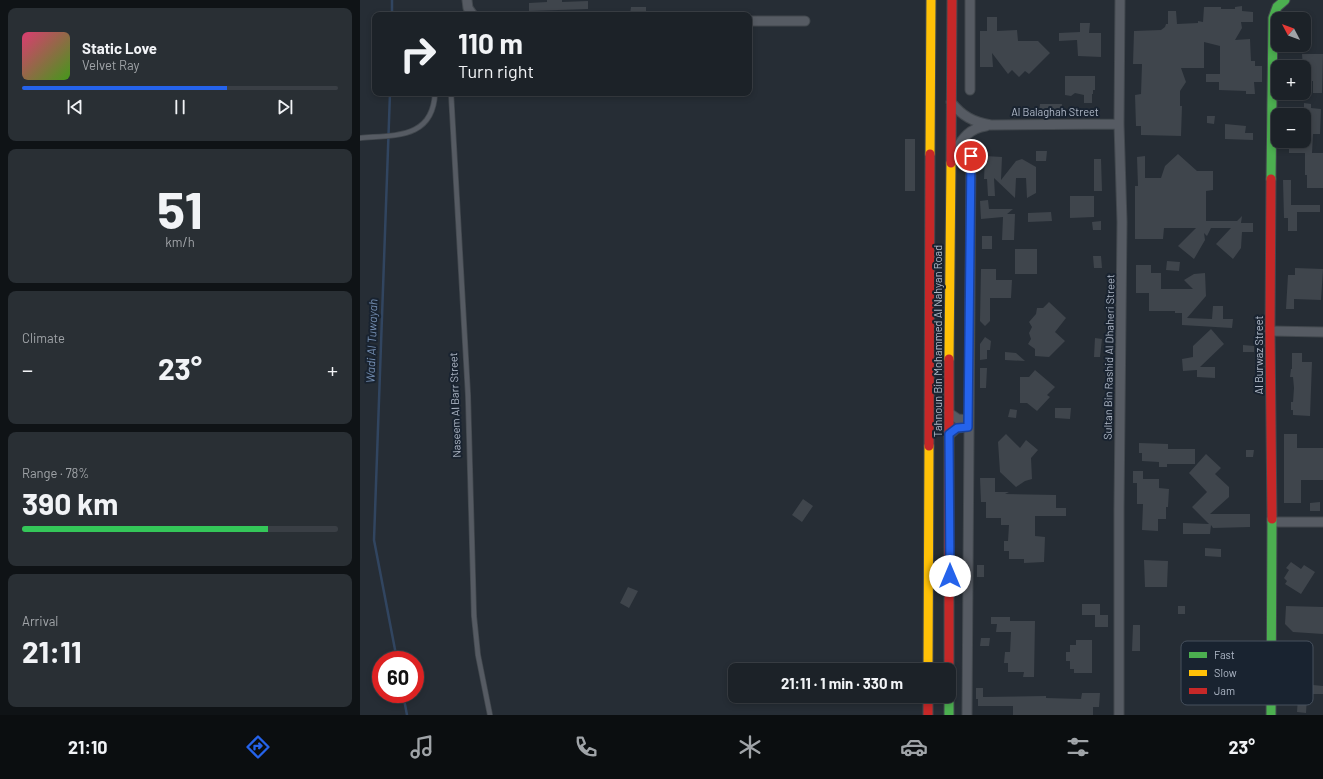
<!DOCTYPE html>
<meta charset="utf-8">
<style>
body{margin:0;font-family:Barlow,sans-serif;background:#292f34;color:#f1f3f6;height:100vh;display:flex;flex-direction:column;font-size:15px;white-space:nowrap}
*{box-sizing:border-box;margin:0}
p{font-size:13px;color:#a0a4a8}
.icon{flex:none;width:22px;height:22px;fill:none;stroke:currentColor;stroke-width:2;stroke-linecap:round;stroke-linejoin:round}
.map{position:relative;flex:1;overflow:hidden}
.panel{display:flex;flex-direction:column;gap:8px;padding:8px;background:#0f1316;width:360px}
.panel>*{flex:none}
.top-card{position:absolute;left:12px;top:12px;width:380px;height:84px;border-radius:8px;box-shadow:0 2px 6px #0003,0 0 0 1px #3a3f45;background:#1c2228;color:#f1f3f6;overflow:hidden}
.needle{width:26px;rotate:311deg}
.controls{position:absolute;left:911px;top:12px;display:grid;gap:8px}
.controls a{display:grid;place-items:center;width:40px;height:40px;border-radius:8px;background:#1c2228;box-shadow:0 2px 6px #0003,0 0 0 1px #3a3f45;font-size:20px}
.speed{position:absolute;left:12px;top:651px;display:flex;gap:8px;font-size:20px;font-weight:700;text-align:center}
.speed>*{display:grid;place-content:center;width:52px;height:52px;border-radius:50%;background:#1c2228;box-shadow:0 2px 6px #0003,0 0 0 1px #3a3f45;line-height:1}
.speed .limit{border:6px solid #d22;background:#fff;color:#111}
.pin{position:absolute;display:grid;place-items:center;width:34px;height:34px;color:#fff;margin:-17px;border:2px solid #fff;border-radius:50%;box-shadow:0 1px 4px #0007}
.me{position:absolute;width:44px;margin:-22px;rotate:0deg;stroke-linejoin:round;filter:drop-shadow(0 0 3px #0008)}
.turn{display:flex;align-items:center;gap:14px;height:84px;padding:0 20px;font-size:18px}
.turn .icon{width:52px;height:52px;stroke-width:2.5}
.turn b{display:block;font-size:28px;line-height:34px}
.big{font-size:30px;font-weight:700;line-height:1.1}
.panel .tile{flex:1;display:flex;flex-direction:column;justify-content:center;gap:6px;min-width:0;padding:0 14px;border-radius:8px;background:#292f34}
.panel .dial{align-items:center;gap:0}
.dial b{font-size:52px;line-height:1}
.song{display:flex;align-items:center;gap:12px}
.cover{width:48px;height:48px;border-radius:6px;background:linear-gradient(135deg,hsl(340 70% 55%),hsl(100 70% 35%))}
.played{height:4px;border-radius:2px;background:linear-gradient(90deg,#2563eb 65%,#3a3f45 65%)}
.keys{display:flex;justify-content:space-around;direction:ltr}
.heat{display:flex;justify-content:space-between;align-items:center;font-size:22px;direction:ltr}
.charge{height:6px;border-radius:3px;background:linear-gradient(90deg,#34c759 78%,#3a3f45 0)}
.trip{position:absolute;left:368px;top:663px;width:228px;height:40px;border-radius:8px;background:#1c2228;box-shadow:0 2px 6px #0003,0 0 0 1px #3a3f45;font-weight:700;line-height:40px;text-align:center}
.tab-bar{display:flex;height:64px;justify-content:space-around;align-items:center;background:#0b0e10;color:#a0a4a8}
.tab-bar .icon{width:28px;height:28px}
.tab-bar .active{color:#2563eb}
.tab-bar b{font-size:18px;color:#f1f3f6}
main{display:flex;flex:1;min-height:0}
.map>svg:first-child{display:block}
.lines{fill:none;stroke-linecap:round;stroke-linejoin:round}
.stream{stroke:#314560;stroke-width:2.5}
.building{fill:#3f454c}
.lane-casing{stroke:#42484e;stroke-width:6}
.street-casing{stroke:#42484e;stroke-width:11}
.fast-casing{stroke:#42484e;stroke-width:11}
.slow-casing{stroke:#42484e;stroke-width:11}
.jam-casing{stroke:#42484e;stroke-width:11}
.lane{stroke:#565b63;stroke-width:4.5}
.street{stroke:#565b63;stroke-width:9}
.fast{stroke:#4caf50;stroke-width:9}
.slow{stroke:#ffc107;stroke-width:9}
.jam{stroke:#c62828;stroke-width:9}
.route-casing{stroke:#184099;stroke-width:10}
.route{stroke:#2563eb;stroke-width:7}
.labels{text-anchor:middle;stroke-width:4;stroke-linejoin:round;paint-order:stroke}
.street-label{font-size:11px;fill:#afb8c7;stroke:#192330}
.water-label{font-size:12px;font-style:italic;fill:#748eb2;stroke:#192330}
.key{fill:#192330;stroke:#46505d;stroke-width:1}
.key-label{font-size:11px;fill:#afb8c7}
</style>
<main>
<section class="panel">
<div class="tile">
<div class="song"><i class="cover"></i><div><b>Static Love</b><p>Velvet Ray</p></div></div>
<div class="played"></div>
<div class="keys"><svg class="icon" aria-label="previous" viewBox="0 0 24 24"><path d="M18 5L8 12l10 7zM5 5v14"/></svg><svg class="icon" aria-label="pause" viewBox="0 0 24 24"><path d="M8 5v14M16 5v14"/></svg><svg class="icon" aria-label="next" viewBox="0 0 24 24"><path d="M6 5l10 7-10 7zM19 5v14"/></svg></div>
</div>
<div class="tile dial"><b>51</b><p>km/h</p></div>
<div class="tile"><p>Climate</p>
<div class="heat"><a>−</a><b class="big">23°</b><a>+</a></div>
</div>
<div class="tile"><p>Range · 78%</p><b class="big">390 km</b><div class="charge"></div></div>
<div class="tile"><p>Arrival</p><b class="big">21:11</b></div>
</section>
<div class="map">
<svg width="963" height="715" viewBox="0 0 963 715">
<rect width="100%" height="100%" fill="#262d35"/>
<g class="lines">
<path class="stream" d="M 32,15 L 32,0
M 30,93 L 14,540 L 37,660
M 43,694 L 47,715"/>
</g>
<path class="building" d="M 187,0 L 202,0 L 202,2 L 228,1 L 228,9 L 169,11 L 169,3 L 187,2 Z
M 882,6 L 882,11 L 893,12 L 893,22 L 881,22 L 882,28 L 875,40 L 890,39 L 891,61 L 895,61 L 895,66 L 902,66 L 902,82 L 894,82 L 895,94 L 886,94 L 886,91 L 859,90 L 859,82 L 846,82 L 846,74 L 860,74 L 860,46 L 844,42 L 844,68 L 821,68 L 826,82 L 820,91 L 820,106 L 822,106 L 821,136 L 781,135 L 781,126 L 776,126 L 775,95 L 781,94 L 782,64 L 773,64 L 774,31 L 801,30 L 805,27 L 806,24 L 808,24 L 808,11 L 816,11 L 817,24 L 838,23 L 838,21 L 843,22 L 844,7 L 861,7 L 861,9 L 875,9 L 875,7 Z
M 271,7 L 286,7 L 286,14 L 270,14 Z
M 627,17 L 637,17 L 637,31 L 657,30 L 658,41 L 678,41 L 690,53 L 669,74 L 665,71 L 659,77 L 652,70 L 648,74 L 632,53 L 633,67 L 620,67 L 620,31 L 627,31 Z
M 720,23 L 730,23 L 729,33 L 741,33 L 741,57 L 718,56 L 717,40 L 699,41 L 699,33 L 720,32 Z
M 942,54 L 963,54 L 962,93 L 953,93 L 953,81 L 944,81 Z
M 705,76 L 735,76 L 735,90 L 733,90 L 733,94 L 732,94 L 732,103 L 724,103 L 724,95 L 715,93 L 711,96 L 705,95 Z
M 944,103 L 951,104 L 951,108 L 961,109 L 960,134 L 953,134 L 952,153 L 963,153 L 963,188 L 947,188 L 947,175 L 945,175 L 945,153 L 929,153 L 929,141 L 944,141 Z
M 680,104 L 702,104 L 701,113 L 679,112 Z
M 847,116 L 855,116 L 854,124 L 847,123 Z
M 865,124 L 886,126 L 885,133 L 893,133 L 893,140 L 865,139 Z
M 545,139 L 555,139 L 555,191 L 545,191 Z
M 676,151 L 687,151 L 686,161 L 676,161 Z
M 818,154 L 837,171 L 853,171 L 853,190 L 846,191 L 846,221 L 877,221 L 882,216 L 881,223 L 893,223 L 893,232 L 882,232 L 881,248 L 873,259 L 856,244 L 871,228 L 851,228 L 847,236 L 844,233 L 845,240 L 834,259 L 818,246 L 836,228 L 804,228 L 803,239 L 775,239 L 775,186 L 778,186 L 777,157 L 785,156 L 785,178 L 801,178 L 805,166 Z
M 625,156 L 642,157 L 641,180 L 656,161 L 662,159 L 676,167 L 676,193 L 667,198 L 666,178 L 656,178 L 655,198 L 634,178 L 635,196 L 628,196 L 627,179 L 624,179 Z
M 734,159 L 741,159 L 742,191 L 734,191 Z
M 923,180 L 931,180 L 931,205 L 960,205 L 960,212 L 937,212 L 937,231 L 928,231 L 928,218 L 924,218 Z
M 710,196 L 734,196 L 734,217 L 710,218 Z
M 628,200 L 629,209 L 653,209 L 647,214 L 655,214 L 654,240 L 642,240 L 643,217 L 621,219 L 620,201 Z
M 691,212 L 692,221 L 668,222 L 668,213 Z
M 741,221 L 741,230 L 733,230 L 732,222 Z
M 622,236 L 632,236 L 632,249 L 622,249 Z
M 655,249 L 677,249 L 677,274 L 655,274 Z
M 733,256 L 741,256 L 742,268 L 734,268 Z
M 807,261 L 820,262 L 819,271 L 806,270 Z
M 776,265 L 791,265 L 791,273 L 801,273 L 801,289 L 833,289 L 824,280 L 834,274 L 845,273 L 846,296 L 827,318 L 852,319 L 853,306 L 863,306 L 863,319 L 873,319 L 872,328 L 822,325 L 822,313 L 815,313 L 815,311 L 789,311 L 789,293 L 776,293 Z
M 935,268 L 963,269 L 961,300 L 934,299 L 934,309 L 926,309 L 928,275 L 935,275 Z
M 621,269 L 636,269 L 636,280 L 652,280 L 651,298 L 630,298 L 630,321 L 625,326 L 620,321 Z
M 689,302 L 706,318 L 695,332 L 705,341 L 689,357 L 675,356 L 675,349 L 668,344 L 671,339 L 669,333 L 672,327 L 669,322 L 676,314 L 677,308 L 683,308 Z
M 851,329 L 864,344 L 840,367 L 855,367 L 855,378 L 837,377 L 837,370 L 823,371 L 822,359 L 833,357 L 833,346 Z
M 625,337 L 631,341 L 630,350 L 627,350 L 627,359 L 620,360 L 620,344 Z
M 735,338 L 742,339 L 740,357 L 734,357 Z
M 883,345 L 894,346 L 894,352 L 883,352 Z
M 645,352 L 656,353 L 665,361 L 645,360 Z
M 932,353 L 942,353 L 942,362 L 952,362 L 950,416 L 933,415 L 933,410 L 931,410 L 931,402 L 933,402 L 934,388 L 933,377 L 930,377 L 931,369 L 932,369 Z
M 620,368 L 627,368 L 626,388 L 620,388 Z
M 675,370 L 695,387 L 687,395 L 690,397 L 677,411 L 667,403 L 660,403 L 660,377 L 669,377 Z
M 695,408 L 711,408 L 710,419 L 695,418 Z
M 650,409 L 657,410 L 656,418 L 648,417 Z
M 646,434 L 660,448 L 666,440 L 678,450 L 671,458 L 672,479 L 665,481 L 656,487 L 640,472 L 638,442 Z
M 924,434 L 937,434 L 937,448 L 963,448 L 963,480 L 941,480 L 941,503 L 924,503 Z
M 779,443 L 808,444 L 808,449 L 835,449 L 835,464 L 807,464 L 807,467 L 799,467 L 799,462 L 782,461 L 782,453 L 779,453 Z
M 886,450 L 894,450 L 893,457 L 886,457 Z
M 846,454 L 861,468 L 855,474 L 869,487 L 869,497 L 850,514 L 890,514 L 890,527 L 853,528 L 851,525 L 850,534 L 823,534 L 823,523 L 849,524 L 832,507 L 847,492 L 829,473 Z
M 773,471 L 783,471 L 783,479 L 799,479 L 799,488 L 809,489 L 808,507 L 806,507 L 806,519 L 798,519 L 798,531 L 782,530 L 783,504 L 777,504 L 777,483 L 773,483 Z
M 620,478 L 635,478 L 635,492 L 649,492 L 645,494 L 696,495 L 696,508 L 706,508 L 706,516 L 675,516 L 675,536 L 685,537 L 684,562 L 664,563 L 664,559 L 649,559 L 649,551 L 644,551 L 644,541 L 648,541 L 649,525 L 641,525 L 641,518 L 626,518 L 626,502 L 621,502 Z
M 443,499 L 453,506 L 442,522 L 432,515 Z
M 960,502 L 960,511 L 950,511 L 950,503 Z
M 845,548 L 861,549 L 861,557 L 845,556 Z
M 784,560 L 808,561 L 807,587 L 785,587 Z
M 931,562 L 941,569 L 944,565 L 955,572 L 941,594 L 925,584 L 927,581 L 924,578 L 929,570 L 926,568 Z
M 617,565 L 624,565 L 624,577 L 617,577 Z
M 268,587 L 278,591 L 269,608 L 260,603 Z
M 722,604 L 740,604 L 740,615 L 748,615 L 748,627 L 735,627 L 735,615 L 722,615 Z
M 818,606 L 825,606 L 825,614 L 818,614 Z
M 926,606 L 963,607 L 963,634 L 933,632 L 925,624 Z
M 631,617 L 650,617 L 650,621 L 675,621 L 674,677 L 663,677 L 664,672 L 648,672 L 648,663 L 644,663 L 645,652 L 650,652 L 651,632 L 636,632 L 637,624 L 631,624 Z
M 773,625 L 780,625 L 780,651 L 772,651 Z
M 621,638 L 630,638 L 629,646 L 620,646 Z
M 716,640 L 732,640 L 732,673 L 714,673 L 714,669 L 710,669 L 710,661 L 706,661 L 706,652 L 710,652 L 710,645 L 716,645 Z
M 953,685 L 963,686 L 963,694 L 953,694 Z
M 616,688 L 623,688 L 623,697 L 686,696 L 686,698 L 721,699 L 722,693 L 740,693 L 739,707 L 733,707 L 733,715 L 653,715 L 653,706 L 618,706 L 618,699 L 616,699 Z
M 938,697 L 947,697 L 946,713 L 937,712 Z"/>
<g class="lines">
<g class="lane-casing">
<path id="lane" d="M 91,93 L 108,395 L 114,616 L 118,655 L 130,715
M 0,138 C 35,135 73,139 75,93"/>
</g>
<g class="street-casing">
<path id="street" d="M 107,0 L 108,8 L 113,15
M 389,21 L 445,21
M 610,90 L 610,0
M 591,102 C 602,116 613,122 631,125 L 759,124
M 592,155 C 602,140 607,129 626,126
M 910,331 L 963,332
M 589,413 L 598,419 L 608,420
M 589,435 L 597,428 L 608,427
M 912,522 L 963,522
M 607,715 L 611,156
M 759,715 L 759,509 L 762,222 L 759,124 L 760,0"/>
</g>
<g class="fast-casing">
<path id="fast" d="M 911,179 L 913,18 L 917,7 L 925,0
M 589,696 L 589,715
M 911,715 L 912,519"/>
</g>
<g class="slow-casing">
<path id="slow" d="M 570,154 L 571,0
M 589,359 L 591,163
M 568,670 L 569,446"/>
</g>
<g class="jam-casing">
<path id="jam" d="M 591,163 L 592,0
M 911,179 L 910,331 L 912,519
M 569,446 L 570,154
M 589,683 L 589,359
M 568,696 L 568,715"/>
</g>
<use href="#lane" class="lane"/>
<use href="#street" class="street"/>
<use href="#fast" class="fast"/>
<use href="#slow" class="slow"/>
<use href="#jam" class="jam"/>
</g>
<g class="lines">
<g class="route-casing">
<path id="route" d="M 590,576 L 589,434 L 597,428 L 608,427 L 611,156"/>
</g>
<use href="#route" class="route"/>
</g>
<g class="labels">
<g class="street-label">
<text x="695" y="116">Al Balaghah Street</text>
<text transform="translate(578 341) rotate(-90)" y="4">Tahnoun Bin Mohammed Al Nahyan Road</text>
<text transform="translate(899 355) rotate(-90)" y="4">Al Burwaz Street</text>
<text transform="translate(749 357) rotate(-89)" y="4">Sultan Bin Rashid Al Dhaheri Street</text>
<text transform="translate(95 405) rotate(-92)" y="4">Naseem Al Barr Street</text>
</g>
<g class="water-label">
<text transform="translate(12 341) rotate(-88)" y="4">Wadi Al Tuwayah</text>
</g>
</g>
<rect x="821" y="641" width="132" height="64" rx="6" class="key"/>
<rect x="829" y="652" width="18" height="6" fill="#4caf50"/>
<rect x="829" y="670" width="18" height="6" fill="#ffc107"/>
<rect x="829" y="688" width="18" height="6" fill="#c62828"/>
<g class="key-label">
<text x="854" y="659">Fast</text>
<text x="854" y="677">Slow</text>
<text x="854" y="695">Jam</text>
</g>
</svg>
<div class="controls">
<a><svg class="needle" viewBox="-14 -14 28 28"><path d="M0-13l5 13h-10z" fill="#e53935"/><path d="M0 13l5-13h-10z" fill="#a0a4a8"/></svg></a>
<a>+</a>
<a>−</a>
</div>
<div class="speed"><div class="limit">60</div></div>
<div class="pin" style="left:611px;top:156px;background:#d93025"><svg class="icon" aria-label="arrive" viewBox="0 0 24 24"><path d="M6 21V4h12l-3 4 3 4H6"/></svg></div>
<svg class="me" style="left:590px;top:576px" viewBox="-20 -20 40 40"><circle r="19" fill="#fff"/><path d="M0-13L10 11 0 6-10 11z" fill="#2563eb"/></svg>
<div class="trip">21:11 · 1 min · 330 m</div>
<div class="top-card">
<div class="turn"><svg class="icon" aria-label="right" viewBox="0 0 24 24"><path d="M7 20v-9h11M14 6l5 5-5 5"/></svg><div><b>110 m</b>Turn right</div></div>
</div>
</div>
</main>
<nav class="tab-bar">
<b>21:10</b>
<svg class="icon active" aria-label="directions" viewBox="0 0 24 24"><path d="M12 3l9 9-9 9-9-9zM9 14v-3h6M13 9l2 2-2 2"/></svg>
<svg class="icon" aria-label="music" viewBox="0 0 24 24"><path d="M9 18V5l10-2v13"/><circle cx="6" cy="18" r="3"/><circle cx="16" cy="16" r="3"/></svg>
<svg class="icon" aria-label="phone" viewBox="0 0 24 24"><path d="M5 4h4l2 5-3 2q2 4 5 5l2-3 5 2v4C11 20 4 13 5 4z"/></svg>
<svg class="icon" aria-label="climate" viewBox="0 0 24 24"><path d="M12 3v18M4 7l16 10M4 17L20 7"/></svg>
<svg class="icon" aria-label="car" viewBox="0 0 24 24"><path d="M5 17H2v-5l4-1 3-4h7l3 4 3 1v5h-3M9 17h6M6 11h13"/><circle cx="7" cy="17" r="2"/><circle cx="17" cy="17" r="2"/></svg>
<svg class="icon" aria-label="filters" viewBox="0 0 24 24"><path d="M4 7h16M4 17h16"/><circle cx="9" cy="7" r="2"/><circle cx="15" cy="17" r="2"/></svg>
<b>23°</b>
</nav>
